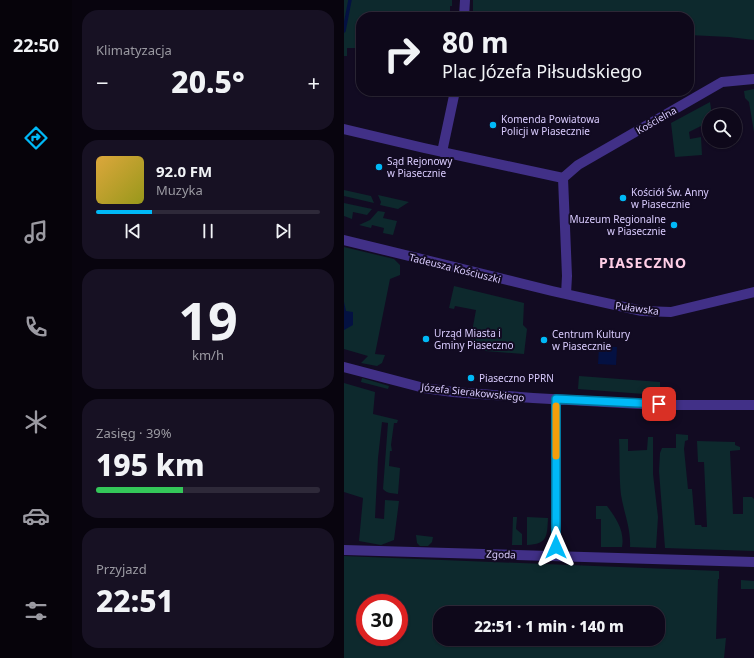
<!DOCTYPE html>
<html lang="pl">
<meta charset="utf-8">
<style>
body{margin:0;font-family:"Noto Sans",sans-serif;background:#171123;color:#f1f3f6;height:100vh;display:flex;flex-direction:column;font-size:15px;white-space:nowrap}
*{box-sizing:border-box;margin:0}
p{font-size:13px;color:#9b9aa2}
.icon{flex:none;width:22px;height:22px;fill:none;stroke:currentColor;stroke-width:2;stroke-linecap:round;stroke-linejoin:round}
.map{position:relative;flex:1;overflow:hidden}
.side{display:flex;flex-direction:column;gap:10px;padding:10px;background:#08040e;width:272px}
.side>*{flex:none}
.hud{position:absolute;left:12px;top:12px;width:338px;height:84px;border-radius:16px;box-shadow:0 1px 3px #0004,0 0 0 1px #2e2939;background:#0e081a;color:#f1f3f6;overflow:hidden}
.tools{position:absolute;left:358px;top:108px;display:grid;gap:8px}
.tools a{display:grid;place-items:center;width:40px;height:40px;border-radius:50%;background:#0e081a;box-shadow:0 1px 3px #0004,0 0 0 1px #2e2939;font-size:20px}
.speed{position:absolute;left:12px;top:594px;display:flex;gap:8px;font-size:20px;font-weight:700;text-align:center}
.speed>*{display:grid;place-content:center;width:52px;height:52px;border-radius:50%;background:#0e081a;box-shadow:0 1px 3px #0004,0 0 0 1px #2e2939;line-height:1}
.speed .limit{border:6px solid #d22;background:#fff;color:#111}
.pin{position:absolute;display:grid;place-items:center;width:34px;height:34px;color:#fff;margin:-17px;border-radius:8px;box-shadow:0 2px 6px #0006}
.me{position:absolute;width:44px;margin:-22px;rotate:0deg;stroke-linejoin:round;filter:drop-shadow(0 0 3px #0008)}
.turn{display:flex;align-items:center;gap:14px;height:84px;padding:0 20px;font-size:18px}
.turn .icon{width:52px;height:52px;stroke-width:2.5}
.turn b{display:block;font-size:28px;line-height:34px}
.big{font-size:30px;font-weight:800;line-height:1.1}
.side .tile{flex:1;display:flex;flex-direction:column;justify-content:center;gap:6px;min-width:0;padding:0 14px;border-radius:16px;background:#171123}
.side .dial{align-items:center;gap:0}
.dial b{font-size:52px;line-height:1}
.song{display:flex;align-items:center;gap:12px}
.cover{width:48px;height:48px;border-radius:6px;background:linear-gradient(135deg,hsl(40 70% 55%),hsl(60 70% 35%))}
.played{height:4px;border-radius:2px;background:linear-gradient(90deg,#00b9f7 25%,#2e2939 25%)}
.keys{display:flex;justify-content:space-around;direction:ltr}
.heat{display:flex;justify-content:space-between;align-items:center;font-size:22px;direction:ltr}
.charge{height:6px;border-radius:3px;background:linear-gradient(90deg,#34c759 39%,#2e2939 0)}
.trip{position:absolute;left:89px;top:606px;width:232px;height:40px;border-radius:16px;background:#0e081a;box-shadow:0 1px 3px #0004,0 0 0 1px #2e2939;font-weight:800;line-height:40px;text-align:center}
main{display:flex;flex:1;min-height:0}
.dock{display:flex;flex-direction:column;width:72px;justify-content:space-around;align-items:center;background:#06030a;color:#9b9aa2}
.dock .icon{width:28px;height:28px}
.dock .active{color:#00b9f7}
.dock b{font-size:18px;color:#f1f3f6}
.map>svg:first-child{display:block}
.green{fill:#0d292d;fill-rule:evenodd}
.water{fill:#041142}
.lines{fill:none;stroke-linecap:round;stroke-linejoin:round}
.stream{stroke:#041142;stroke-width:3.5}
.street{stroke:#413087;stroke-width:10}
.route-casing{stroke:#0078a1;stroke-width:10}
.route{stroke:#00b9f7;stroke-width:7}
.slow{stroke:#f59e0b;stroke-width:7}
.poi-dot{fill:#00b9f7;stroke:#120b22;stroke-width:1.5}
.labels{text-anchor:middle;stroke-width:4;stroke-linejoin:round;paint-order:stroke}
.poi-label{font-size:10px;fill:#daccff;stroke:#120b22;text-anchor:start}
.street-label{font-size:10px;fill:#daccff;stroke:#120b22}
.district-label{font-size:14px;font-weight:bold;letter-spacing:1px;fill:#ffcee6;stroke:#120b22}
</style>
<main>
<nav class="dock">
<b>22:50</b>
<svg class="icon active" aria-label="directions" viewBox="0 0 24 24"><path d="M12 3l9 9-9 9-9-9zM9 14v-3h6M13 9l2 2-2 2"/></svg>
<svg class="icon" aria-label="music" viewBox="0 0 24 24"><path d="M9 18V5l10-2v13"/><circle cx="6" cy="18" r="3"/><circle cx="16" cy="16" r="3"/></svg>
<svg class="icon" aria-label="phone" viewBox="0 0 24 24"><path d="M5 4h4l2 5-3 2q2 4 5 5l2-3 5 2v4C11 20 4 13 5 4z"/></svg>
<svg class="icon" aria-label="climate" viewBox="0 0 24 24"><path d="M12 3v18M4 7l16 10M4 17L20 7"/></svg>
<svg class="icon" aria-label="car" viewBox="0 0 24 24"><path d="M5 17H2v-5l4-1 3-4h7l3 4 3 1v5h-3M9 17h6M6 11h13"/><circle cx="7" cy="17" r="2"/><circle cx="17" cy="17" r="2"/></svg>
<svg class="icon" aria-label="filters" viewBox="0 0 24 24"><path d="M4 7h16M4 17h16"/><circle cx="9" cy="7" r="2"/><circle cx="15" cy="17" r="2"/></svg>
</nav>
<section class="side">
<div class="tile"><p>Klimatyzacja</p>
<div class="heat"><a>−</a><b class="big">20.5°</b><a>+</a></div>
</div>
<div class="tile">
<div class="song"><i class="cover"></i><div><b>92.0 FM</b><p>Muzyka</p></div></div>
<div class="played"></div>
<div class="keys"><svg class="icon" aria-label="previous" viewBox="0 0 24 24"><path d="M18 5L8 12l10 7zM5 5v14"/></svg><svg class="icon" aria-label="pause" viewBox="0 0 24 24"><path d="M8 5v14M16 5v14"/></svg><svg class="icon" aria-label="next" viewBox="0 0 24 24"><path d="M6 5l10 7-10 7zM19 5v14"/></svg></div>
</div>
<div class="tile dial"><b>19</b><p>km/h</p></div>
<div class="tile"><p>Zasięg · 39%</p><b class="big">195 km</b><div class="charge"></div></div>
<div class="tile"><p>Przyjazd</p><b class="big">22:51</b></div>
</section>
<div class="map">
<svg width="410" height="658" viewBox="0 0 410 658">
<rect width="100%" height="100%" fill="#120b22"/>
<path class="green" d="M 0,0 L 108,0 L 108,6 L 106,6 L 106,17 L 17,17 L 17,48 L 3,48 L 3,56 L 0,56 Z
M 129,0 L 410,0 L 410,40 L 385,37 L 345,35 L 345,17 L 129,17 Z
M 410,89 L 410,132 L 405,102 L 401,98 L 400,91 Z
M 366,102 L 368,115 L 365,115 L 365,122 L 345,132 L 346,139 L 357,137 L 358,155 L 331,157 L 327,123 Z
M 0,190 L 27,196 L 30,203 L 0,196 Z
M 34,195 L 65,202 L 54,209 L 36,205 L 37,202 Z
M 0,203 L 28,209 L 23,215 L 9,212 L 8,219 L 0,216 Z
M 34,211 L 41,212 L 39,218 L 53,221 L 49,235 L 39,233 L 40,228 L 28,225 L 27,228 L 15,225 L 26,220 Z
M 0,247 L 50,259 L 56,265 L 56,275 L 46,279 L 31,354 L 41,355 L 38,363 L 33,366 L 17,363 L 24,356 L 0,349 Z
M 110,286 L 180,303 L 179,325 L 183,329 L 180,354 L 141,351 L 140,349 C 135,347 131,344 126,343 L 132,310 L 111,306 L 110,309 L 105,308 Z
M 235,376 L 316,382 L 316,391 L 313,395 L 234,389 Z
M 18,378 L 45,386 L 44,389 L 17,382 Z
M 0,383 L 31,392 L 29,414 L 54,420 L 53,423 L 50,423 L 47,445 L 48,451 L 46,451 L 45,466 L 56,468 L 54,494 C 49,493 43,494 39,489 L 44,423 L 38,422 L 34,458 L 31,518 L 40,519 L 41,500 L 55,501 L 50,540 L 37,545 L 15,541 L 19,498 L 0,492 Z
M 332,434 L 344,435 L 344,440 L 341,441 L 340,449 L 344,489 L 348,489 L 351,525 L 357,525 L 358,527 L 363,527 L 360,462 L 354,462 L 353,441 L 391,442 L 391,445 L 396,447 L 396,450 L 386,451 L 389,514 L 399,514 L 399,497 L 408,497 L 410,499 L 410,551 L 321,548 L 315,471 L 316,453 L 318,448 L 332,448 Z
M 304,437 L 309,437 L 309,474 L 314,517 L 312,548 L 286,547 C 287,529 280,513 277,495 C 275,477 276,457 275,439 L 284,439 L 284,451 L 303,450 Z
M 252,506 L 263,506 C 272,518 281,531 278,547 L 257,547 L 257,519 L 252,519 Z
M 169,517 L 173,517 L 172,529 L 178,534 L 178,545 L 168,545 Z
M 183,517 L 204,518 C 203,536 204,544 183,545 Z
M 72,535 L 89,537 L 88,542 L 84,546 L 76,546 L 73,543 Z
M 0,556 L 375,571 L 375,579 L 374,579 L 372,639 L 382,638 L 380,658 L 0,658 ZM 21,603 L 55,603 L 55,637 L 21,637 ZM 96,613 L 314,613 L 314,639 L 96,639 Z
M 397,580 L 410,581 L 410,589 L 397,589 Z"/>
<path class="water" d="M 0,302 L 2,311 L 9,312 L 9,325 L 0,330 Z
M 255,346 L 273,347 L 272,365 L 254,364 Z"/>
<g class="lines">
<path class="stream" d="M 0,31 L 6,0"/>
<path class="street" d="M 120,17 L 121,0
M 0,129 L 80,148 L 219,178
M 98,152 L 111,91
M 0,240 L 208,291 L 298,311 L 327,312 L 410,292
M 222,294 L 223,276 L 219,178 L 234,165 L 378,82 L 410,79
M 0,367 L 80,388 L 109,392 L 189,398 L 315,405 L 410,405
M 212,399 L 212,556
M 0,550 L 410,562"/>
</g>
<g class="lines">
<g class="route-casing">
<path id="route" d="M 212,547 L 212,399 L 315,404"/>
</g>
<use href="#route" class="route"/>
<path class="slow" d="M 212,406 L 212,456"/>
</g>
<g class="poi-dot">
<circle cx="149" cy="125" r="4"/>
<circle cx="35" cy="167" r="4"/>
<circle cx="279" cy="198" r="4"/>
<circle cx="330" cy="225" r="4"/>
<circle cx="82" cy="339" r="4"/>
<circle cx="200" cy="340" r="4"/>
<circle cx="127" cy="378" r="4"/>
</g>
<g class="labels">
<g class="poi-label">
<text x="157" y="123">Komenda Powiatowa<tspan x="157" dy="12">Policji w Piasecznie</tspan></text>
<text x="43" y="165">Sąd Rejonowy<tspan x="43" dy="12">w Piasecznie</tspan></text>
<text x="287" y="196">Kościół Św. Anny<tspan x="287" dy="12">w Piasecznie</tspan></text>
<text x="322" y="223" text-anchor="end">Muzeum Regionalne<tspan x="322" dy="12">w Piasecznie</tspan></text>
<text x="90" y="337">Urząd Miasta i<tspan x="90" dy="12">Gminy Piaseczno</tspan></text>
<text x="208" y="338">Centrum Kultury<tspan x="208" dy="12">w Piasecznie</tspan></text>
<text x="135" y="382">Piaseczno PPRN</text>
</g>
<g class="street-label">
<text transform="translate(312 120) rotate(-30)" y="4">Kościelna</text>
<text transform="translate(111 268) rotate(14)" y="4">Tadeusza Kościuszki</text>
<text transform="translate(293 308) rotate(8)" y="4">Puławska</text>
<text transform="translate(129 392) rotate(6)" y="4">Józefa Sierakowskiego</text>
<text transform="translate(157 554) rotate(2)" y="4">Zgoda</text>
</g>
<g class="district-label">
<text x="299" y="268">PIASECZNO</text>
</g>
</g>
</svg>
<div class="tools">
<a><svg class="icon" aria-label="search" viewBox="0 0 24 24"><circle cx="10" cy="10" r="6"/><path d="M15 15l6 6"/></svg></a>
</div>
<div class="speed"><div class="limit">30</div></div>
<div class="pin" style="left:315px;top:404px;background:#d93025"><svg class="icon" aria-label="arrive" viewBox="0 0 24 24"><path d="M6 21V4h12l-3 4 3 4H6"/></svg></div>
<svg class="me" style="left:212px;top:547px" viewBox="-20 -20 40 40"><path d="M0-17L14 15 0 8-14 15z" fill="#00b9f7" stroke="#fff" stroke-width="4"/></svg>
<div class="trip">22:51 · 1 min · 140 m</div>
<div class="hud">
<div class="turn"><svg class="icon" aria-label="right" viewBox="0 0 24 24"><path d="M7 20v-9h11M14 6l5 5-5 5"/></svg><div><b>80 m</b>Plac Józefa Piłsudskiego</div></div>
</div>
</div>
</main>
